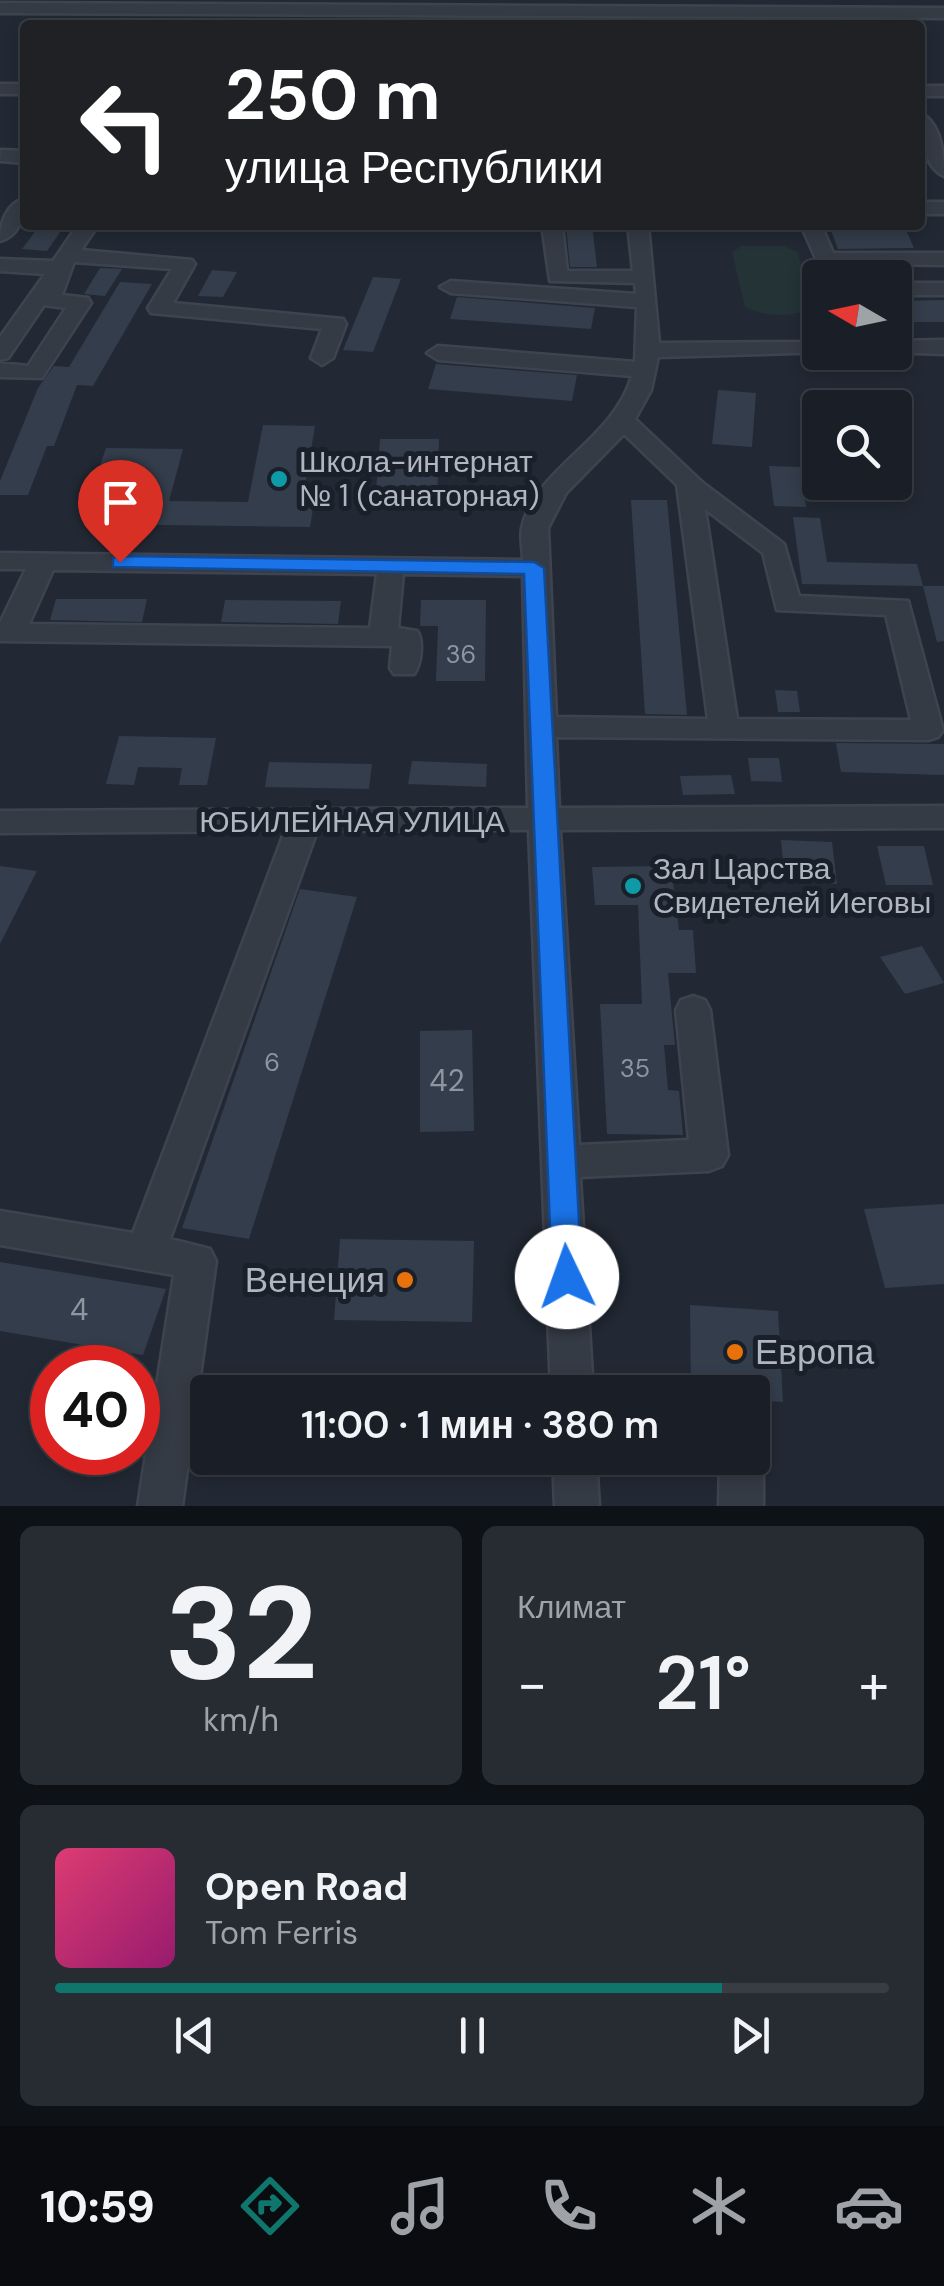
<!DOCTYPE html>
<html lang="ru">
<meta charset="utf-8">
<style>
body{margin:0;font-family:"DM Sans",sans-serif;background:#272c33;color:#f1f3f6;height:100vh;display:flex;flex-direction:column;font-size:38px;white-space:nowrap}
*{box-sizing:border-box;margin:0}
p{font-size:32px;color:#9fa2a7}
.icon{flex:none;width:55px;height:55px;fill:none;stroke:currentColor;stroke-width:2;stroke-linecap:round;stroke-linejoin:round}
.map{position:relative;height:1506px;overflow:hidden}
.panel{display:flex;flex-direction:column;gap:20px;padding:20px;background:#0e1115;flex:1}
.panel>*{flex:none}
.banner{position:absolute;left:20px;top:20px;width:905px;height:210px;border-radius:10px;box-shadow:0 5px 15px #0003,0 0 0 2px #383d44;background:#202124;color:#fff;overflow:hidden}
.needle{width:65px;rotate:279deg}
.buttons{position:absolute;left:802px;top:260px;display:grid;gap:20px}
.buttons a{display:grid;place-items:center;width:110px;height:110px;border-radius:10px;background:#1a1f27;box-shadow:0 5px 15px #0003,0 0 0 2px #383d44;font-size:50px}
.speed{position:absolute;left:30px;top:1345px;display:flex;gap:20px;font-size:50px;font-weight:700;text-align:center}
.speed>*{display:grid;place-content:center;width:130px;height:130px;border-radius:50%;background:#1a1f27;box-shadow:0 5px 15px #0003,0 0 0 2px #383d44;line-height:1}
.speed .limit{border:15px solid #d22;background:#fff;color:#111}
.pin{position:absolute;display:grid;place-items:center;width:85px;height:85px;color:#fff;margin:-102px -42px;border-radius:50% 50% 50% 0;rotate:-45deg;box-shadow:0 0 10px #0007}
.pin .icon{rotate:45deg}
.me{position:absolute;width:110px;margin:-55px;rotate:357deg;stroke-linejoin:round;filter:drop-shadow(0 0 8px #0008)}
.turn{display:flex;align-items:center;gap:35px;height:210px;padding:0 40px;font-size:45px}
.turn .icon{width:130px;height:130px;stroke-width:2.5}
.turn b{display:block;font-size:70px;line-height:85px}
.big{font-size:75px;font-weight:600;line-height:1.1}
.panel .card{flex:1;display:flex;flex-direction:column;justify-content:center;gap:15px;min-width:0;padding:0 35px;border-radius:15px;background:#272c33}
.panel .dial{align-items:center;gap:0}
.dial b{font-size:130px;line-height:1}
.song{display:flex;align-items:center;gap:30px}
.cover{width:120px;height:120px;border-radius:15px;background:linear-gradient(135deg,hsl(340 70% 55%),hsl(320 70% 35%))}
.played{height:10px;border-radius:5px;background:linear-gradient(90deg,#0f766e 80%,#383d44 80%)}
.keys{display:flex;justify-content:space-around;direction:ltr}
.heat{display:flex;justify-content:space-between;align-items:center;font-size:55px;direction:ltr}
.panel .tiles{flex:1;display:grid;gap:20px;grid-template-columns:1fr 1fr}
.card:last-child{grid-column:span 2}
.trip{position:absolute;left:190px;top:1375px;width:580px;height:100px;border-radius:10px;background:#1a1f27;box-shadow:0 5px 15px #0003,0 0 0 2px #383d44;font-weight:600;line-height:100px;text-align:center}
.tabs{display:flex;height:160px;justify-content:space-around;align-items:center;background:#0a0c10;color:#9fa2a7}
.tabs .icon{width:70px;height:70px}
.tabs .selected{color:#0f766e}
.tabs b{font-size:45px;color:#f1f3f6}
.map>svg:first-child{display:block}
.green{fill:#243335}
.building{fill:#343d4b}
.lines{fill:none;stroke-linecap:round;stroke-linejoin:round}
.minor-casing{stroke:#3e444f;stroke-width:5}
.minor{fill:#353b45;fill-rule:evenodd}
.route{fill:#1a73e8;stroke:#114b97;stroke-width:2.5}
.culture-dot{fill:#0f9aa8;stroke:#1a202a;stroke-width:4}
.food-dot{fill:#e8710a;stroke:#1a202a;stroke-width:4}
.labels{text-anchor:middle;stroke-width:10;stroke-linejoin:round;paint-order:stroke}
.number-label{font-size:25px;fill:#8e96a2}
.poi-label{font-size:30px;fill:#afb6c2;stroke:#1a202a;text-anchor:start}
.street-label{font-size:30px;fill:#afb6c2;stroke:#1a202a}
.near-number-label{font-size:30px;fill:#8e96a2}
.near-poi-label{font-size:35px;fill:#afb6c2;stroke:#1a202a;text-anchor:end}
</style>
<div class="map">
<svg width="944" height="1506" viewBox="0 0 944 1506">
<rect width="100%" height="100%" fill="#222934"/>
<path class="green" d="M 741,246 L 785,246 L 798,253 L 813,307 C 795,318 764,317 745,307 L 732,252 Z"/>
<path class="building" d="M 40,225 L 65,225 L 47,251 L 22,249 Z
M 566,225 L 592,225 L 597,267 L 570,267 Z
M 831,230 L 906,230 L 914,248 L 838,249 Z
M 100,268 L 122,269 L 105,296 L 84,294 Z
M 212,270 L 237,272 L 223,297 L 198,296 Z
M 373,277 L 401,279 L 373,352 L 343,350 Z
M 120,282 L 152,284 L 93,386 L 77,385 L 54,446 L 47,446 L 28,495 L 0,495 L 0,481 L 38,388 L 54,366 L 69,367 Z
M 457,297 L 595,308 L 591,329 L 450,319 Z
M 944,300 L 944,322 L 895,322 L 895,301 Z
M 436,364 L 537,372 L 577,375 L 572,401 L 428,389 Z
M 718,390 L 756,393 L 752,447 L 712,444 Z
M 263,425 L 315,426 L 302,503 L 314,503 L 310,527 L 93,524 L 109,475 L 97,474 L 106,448 L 183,449 L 169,501 L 248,502 Z
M 380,439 L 439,439 L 437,505 L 375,505 Z
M 769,466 L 800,467 L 806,507 L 774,506 Z
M 631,500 L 667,500 L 687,715 L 645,714 Z
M 793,517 L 820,518 L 827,562 L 917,564 L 923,586 L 802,584 Z
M 923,586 L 944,586 L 944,641 L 937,642 Z
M 56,599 L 147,599 L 142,622 L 50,620 Z
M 225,600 L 341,601 L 338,624 L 221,622 Z
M 421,600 L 486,600 L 485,681 L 436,681 L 438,626 L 420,626 Z
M 775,690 L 797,691 L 800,712 L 778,712 Z
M 119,736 L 216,738 L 207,785 L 179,785 L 182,768 L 138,767 L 134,785 L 106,784 Z
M 836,743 L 944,744 L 944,775 L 841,772 Z
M 748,758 L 779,758 L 782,782 L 751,781 Z
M 412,761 L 487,764 L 486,787 L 408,784 Z
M 269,762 L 372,764 L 369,789 L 265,787 Z
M 731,775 L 735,794 L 683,795 L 680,776 Z
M 781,840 L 832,842 L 837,884 L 785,881 Z
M 877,846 L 924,846 L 933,885 L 886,885 Z
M 0,866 L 37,871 L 0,944 Z
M 671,866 L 679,930 L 693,930 L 696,973 L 668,973 L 675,1045 L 664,1045 L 668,1090 L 679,1091 L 683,1135 L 607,1134 L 600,1004 L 642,1004 L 638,905 L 595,905 L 592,867 Z
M 300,889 L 357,897 L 249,1239 L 182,1228 Z
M 922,946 L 944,983 L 905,994 L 880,957 Z
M 472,1030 L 474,1131 L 420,1132 L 420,1031 Z
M 944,1204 L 944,1284 L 885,1288 L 864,1209 Z
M 340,1239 L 474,1241 L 472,1322 L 334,1320 Z
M 0,1262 L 166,1289 L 143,1355 L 0,1331 Z
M 690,1305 L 778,1311 L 783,1402 L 752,1400 L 752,1392 L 691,1392 Z"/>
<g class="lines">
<g class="minor-casing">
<path id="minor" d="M 0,3 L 944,8 L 944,18 L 0,13 Z
M 0,84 L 25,84 L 25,94 L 0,94 Z
M 920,86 L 944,86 L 944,96 L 920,96 Z
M 920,113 C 941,122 944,154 944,176 C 923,167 920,133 920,113 Z
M 1,150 L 25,151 L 25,163 L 0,161 Z
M 25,198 C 25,216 19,236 0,241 C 0,223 6,204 25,198 Z
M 920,202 L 944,202 L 944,214 L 920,214 Z
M 78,225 L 98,225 L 81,250 L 192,260 L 195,264 L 173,303 L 343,319 L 346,324 L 333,358 L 322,365 L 311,358 L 322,329 L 151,313 L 148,308 L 172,269 L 74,262 L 62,295 L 88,298 L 91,303 L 42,378 L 0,377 L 0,363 L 28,366 L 66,308 L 44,305 L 8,358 L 0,360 L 0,337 L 45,274 L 0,271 L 0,259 L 53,261 Z
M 542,225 L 562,225 L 567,271 L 633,271 L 628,225 L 648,225 L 659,343 L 820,342 L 820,352 L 829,352 L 658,357 L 651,390 L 635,419 L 703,483 L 784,544 L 799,596 L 908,601 L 943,730 L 938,737 L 928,740 L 556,737 L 559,808 L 944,806 L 944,828 L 560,830 L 579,1145 L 689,1140 L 676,1010 L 681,1000 L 693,996 L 705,1000 L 710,1010 L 728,1155 L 722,1166 L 709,1171 L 580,1177 L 593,1392 L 551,1392 L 529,830 L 317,831 L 170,1239 L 210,1249 L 216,1261 L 182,1506 L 138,1506 L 174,1275 L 0,1245 L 0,1211 L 133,1233 L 285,831 L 0,833 L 0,811 L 528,808 L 523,576 L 403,574 L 398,628 L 417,631 C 424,641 421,664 414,674 L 394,674 L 390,668 L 392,646 L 0,641 L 0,623 L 26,569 L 0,569 L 0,553 L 523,560 C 523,550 520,538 522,528 C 534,469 613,441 632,376 L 438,360 L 427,353 L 438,346 L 635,362 L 637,307 L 451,293 L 440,287 L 451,281 L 636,294 L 635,283 L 550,281 ZM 624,434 L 677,485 L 708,719 L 556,717 L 548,528 L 566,493 ZM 705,509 L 763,553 L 777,610 L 886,615 L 911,720 L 737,719 ZM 53,570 L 377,574 L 370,628 L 29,624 Z
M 801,225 L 821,225 L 833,253 L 944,253 L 944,265 L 818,263 Z
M 895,283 L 944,283 L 944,295 L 895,295 Z
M 944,340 L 944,354 L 887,352 L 895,352 L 895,341 Z
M 752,1442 L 763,1458 L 763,1506 L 719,1506 L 720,1458 L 752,1458 Z
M 553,1458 L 596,1458 L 599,1506 L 555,1506 Z"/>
</g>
<use href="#minor" class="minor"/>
</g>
<path class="route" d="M 120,556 L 534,562 L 544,568 L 582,1277 L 577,1287 L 567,1290 L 556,1287 L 552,1277 L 524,574 L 113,567 L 113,558 Z"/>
<g class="culture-dot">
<circle cx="279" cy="479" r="10"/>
<circle cx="633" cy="886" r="10"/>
</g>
<g class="food-dot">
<circle cx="405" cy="1280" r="10"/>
<circle cx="735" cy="1352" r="10"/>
</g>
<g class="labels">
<g class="number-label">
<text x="461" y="663">36</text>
<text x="272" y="1071">6</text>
<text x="635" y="1077">35</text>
</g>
<g class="poi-label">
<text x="299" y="472">Школа-интернат<tspan x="299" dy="34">№ 1 (санаторная)</tspan></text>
<text x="653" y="879">Зал Царства<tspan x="653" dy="34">Свидетелей Иеговы</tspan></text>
</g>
<g class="street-label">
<text x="352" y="832">ЮБИЛЕЙНАЯ УЛИЦА</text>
</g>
<g class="near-number-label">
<text x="447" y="1091">42</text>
<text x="79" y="1320">4</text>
</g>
<g class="near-poi-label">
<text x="385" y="1292">Венеция</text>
<text x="755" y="1364" text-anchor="start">Европа</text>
</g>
</g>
</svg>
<div class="buttons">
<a><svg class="needle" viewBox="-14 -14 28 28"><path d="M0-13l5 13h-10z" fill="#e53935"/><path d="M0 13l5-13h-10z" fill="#9fa2a7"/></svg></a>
<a><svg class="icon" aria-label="search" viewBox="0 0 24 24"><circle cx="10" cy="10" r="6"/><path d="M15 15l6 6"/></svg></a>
</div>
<div class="speed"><div class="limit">40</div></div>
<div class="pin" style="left:120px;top:562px;background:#d93025"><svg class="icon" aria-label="arrive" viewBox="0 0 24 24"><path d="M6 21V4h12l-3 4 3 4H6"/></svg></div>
<svg class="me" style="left:567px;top:1277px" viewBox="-20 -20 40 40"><circle r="19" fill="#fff"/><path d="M0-13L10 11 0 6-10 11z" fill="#1a73e8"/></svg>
<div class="trip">11:00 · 1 мин · 380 m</div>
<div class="banner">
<div class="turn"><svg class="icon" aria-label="left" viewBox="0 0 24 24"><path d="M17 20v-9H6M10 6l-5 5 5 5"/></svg><div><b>250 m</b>улица Республики</div></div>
</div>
</div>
<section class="panel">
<div class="tiles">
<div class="card dial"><b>32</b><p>km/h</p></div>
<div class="card"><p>Климат</p>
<div class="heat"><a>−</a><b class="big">21°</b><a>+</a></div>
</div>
<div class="card">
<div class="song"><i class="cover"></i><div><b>Open Road</b><p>Tom Ferris</p></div></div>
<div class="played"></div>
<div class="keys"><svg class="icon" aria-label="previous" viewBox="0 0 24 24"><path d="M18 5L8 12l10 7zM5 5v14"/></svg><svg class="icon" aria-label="pause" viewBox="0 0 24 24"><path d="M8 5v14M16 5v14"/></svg><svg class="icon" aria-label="next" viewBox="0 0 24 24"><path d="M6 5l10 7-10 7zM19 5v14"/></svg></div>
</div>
</div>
</section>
<nav class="tabs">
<b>10:59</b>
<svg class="icon selected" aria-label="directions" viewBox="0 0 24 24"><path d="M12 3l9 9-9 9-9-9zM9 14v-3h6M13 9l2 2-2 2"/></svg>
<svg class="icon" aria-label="music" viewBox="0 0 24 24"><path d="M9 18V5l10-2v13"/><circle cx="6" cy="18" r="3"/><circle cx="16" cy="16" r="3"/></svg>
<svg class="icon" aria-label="phone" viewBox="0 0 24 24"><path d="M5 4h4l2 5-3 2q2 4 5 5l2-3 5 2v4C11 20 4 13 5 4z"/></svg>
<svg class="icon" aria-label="climate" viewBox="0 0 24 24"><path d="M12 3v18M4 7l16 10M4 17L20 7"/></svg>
<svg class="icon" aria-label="car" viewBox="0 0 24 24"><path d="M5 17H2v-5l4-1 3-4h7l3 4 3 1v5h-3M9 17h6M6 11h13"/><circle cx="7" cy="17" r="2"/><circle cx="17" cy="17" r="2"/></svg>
</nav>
